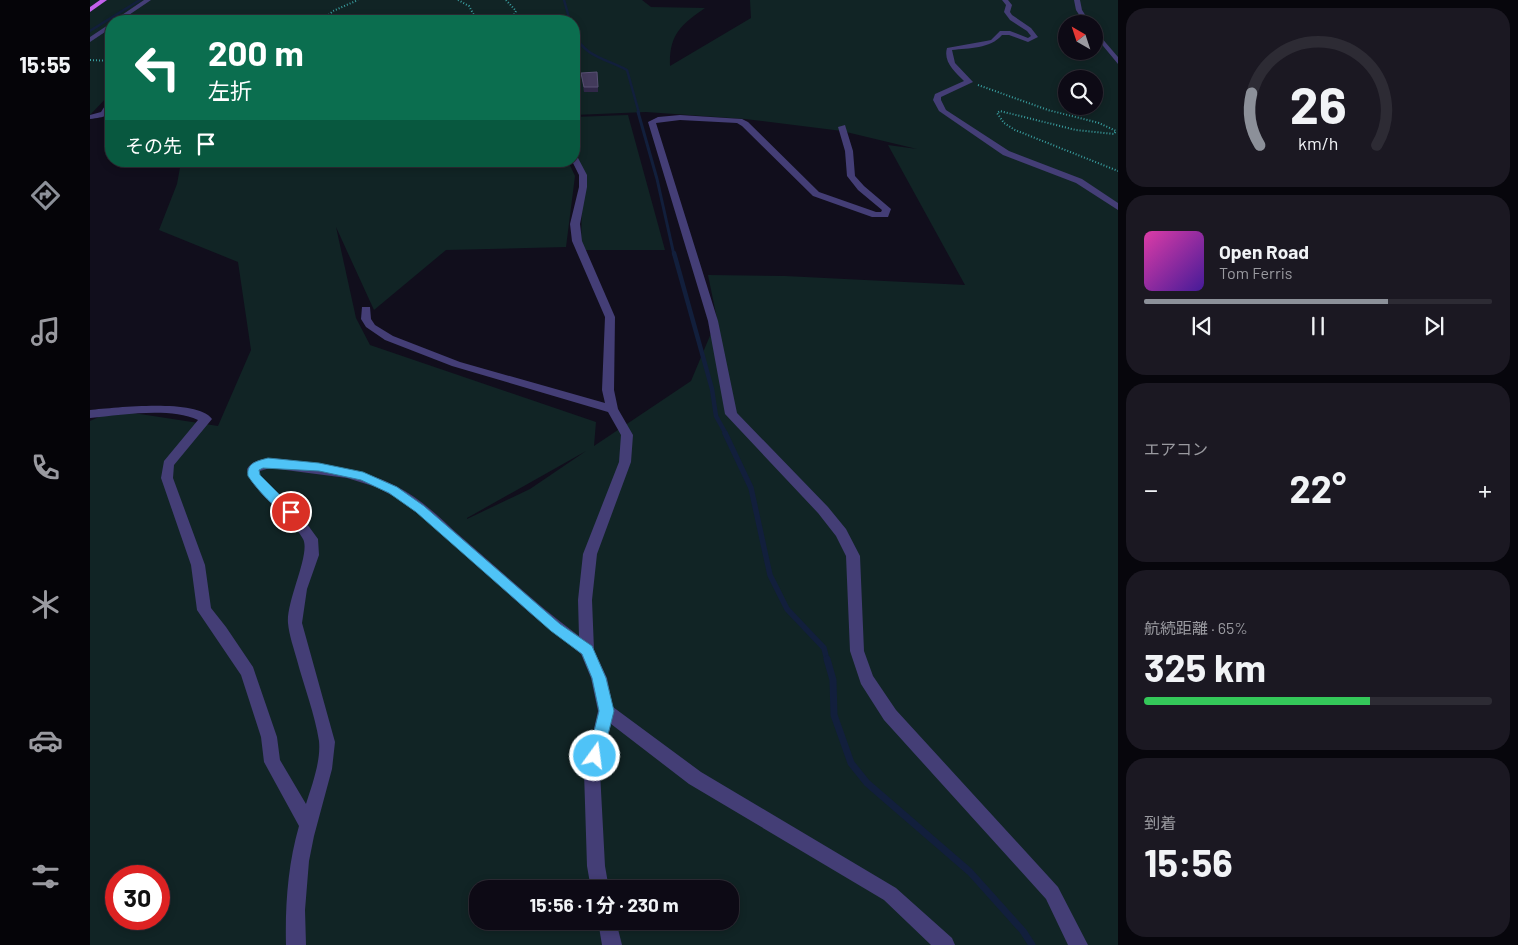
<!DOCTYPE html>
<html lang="ja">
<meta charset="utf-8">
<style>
body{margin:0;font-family:Barlow,"Noto Sans JP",sans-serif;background:#1b1822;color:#f1f3f6;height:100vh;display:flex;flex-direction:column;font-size:19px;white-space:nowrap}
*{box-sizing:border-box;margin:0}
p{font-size:16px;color:#9a9aa0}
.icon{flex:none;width:28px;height:28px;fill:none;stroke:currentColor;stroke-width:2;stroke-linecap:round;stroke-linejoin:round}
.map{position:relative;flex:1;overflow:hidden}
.panel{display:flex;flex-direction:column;gap:8px;padding:8px;background:#07060c;width:400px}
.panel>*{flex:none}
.top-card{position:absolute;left:15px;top:15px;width:475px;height:152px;border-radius:20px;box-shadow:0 2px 8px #0003,0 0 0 1px #2d2b34;background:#0b6e4f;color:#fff;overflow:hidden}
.needle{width:32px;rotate:321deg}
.fabs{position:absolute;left:968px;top:15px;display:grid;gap:10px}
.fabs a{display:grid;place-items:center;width:45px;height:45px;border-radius:50%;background:#0d0a15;box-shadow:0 2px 8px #0003,0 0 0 1px #2d2b34;font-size:25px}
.speed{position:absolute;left:15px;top:865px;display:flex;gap:10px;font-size:25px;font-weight:700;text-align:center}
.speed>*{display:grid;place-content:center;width:65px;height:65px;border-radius:50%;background:#0d0a15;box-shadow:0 2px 8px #0003,0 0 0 1px #2d2b34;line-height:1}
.speed .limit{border:8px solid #d22;background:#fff;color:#111}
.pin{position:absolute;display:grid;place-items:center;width:42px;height:42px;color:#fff;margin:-21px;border:2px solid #fff;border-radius:50%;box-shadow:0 1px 5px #0007}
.me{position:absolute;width:55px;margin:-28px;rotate:14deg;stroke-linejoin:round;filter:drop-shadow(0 0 4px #0008)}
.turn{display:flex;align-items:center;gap:18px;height:105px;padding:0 20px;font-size:22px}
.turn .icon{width:65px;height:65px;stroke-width:2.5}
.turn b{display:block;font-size:35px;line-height:42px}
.then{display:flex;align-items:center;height:48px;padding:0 20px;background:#0003;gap:10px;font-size:19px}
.big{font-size:38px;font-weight:700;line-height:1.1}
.panel .tile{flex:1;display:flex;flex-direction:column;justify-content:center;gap:8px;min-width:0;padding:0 18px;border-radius:20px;background:#1b1822}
.panel .dial{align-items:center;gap:0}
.dial svg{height:130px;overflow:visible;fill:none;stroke:#2d2b34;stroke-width:7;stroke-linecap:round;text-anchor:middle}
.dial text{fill:#f1f3f6;stroke:none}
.song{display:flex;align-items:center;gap:15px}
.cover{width:60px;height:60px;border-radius:8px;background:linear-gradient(135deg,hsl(320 70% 55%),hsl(260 70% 35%))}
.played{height:5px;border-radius:2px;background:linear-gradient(90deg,#8c9099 70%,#2d2b34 70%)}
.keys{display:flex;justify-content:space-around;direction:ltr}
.heat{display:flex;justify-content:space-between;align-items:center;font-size:28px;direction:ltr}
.charge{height:8px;border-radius:4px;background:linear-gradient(90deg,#34c759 65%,#2d2b34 0)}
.trip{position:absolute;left:379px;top:880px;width:270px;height:50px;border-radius:20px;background:#0d0a15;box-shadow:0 2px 8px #0003,0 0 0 1px #2d2b34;font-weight:700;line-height:50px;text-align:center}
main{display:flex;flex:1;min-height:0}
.dock{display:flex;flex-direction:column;width:90px;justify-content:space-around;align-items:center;background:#050408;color:#9a9aa0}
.dock .icon{width:35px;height:35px}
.dock .active{color:#8c9099}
.dock b{font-size:22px;color:#f1f3f6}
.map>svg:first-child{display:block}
.green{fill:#112425;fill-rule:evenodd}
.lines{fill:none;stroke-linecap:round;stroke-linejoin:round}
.stream-far4{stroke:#121f3c;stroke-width:2.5}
.stream-far3{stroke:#121f3c;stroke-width:3}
.stream-far2{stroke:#121f3c;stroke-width:4.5}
.stream-far1{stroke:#121f3c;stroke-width:5.5}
.stream{stroke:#121f3c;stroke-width:7}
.path{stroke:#3aa0a2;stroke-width:2;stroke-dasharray:1 2;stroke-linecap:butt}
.minor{fill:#443e76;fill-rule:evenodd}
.major{fill:#c361ed;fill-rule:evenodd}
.wall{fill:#302848}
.building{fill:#423a5b;stroke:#595174}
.route{fill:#4fc3f7;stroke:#337fa1}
</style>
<main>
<nav class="dock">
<b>15:55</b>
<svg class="icon active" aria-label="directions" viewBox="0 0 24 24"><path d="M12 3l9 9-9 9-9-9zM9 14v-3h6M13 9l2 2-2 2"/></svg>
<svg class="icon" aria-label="music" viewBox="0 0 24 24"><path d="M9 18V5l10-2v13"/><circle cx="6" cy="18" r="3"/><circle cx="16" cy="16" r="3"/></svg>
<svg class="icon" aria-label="phone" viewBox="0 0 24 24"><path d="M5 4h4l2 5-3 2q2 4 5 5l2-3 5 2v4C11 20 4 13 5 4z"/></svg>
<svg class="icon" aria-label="climate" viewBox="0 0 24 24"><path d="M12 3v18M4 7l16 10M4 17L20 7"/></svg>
<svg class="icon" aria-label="car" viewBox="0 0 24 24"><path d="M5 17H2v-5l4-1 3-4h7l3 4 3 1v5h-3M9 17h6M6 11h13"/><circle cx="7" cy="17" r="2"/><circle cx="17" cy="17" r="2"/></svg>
<svg class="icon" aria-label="filters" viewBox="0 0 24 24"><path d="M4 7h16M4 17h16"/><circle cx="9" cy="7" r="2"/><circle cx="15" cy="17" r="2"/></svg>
</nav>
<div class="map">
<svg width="1028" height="945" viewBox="0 0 1028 945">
<rect width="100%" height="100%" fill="#110e1c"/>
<path class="green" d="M 0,0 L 552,0 L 561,7 L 615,8 C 591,25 579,34 580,66 L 661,18 L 660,0 L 1028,0 L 1028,945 L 0,945 L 0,421 L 24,410 L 128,426 L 161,350 L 148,262 L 69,230 L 87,184 L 91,162 L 478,161 L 485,176 L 476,247 L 356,250 L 284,310 L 246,227 L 266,318 L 280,345 L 506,422 L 504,446 L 601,381 L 627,319 L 618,275 L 695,276 L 875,285 L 798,145 L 827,149 L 752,131 L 655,119 L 556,112 L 484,115 L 484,21 L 21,21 L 21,93 L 0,115 ZM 976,24 L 1004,24 L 1004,51 L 976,51 ZM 976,79 L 1004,79 L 1004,106 L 976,106 ZM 496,451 L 440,489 L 377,519 L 377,518 ZM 26,876 L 69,876 L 69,919 L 26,919 ZM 388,889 L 640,889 L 640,921 L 388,921 Z
M 538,115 L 575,250 L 491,250 L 492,190 L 489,167 L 484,160 L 484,117 Z"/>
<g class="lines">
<path class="stream-far4" d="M 474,0 L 480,21
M 0,31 L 50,0
M 484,33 C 494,57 517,59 537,70 L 549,113"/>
<path class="stream-far3" d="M 548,112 L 567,179 L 584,255"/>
<path class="stream-far2" d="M 584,253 L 622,389 L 626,416 L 636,434"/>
<path class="stream-far1" d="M 635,433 L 661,488 L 680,575 L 697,609 L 734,648 L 737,660"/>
<path class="stream" d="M 737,659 L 743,680 L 744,715 L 761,763 L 777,783 L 880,872 L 933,931 L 942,945"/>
<path class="path" d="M 368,0 L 379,6 L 385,17 L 374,21
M 416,0 L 426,11 L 421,21
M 232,21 L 243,11 L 268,0
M 0,60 L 21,61
M 888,85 L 958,110 L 1009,123 L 1026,131 L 1024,134 L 986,130 L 910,111 L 907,113 L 914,123 L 925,130 L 1028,171"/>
<path class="minor" d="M 54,0 L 61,0 L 30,21 L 23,21 Z
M 912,0 L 918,0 L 922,5 L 920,12 L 922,15 L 941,28 L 948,37 L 938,42 L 919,35 L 912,35 C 900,49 879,48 862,50 L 865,63 L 883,82 L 851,97 L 851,100 L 856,110 L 919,151 L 992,179 L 1028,203 L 1028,210 L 986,183 L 913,155 L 849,111 L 843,100 L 845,94 L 874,81 C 865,72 853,62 857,48 L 896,41 L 901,40 L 910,31 L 920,31 L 938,38 L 941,36 L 937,31 L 920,20 L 914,12 L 916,5 Z
M 984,0 L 990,0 L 992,10 L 1001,24 L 995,24 L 986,10 Z
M 21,23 L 21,28 L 0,42 L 0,37 Z
M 1004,29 L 1028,57 L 1028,64 L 1004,35 Z
M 486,69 L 491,70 L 484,76 L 484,70 Z
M 18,101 L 21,101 C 21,117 15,117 0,119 L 0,115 L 11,112 Z
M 590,115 L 652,119 L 658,122 L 729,192 L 786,212 L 791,212 L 792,210 L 768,190 L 757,176 L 755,151 L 748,127 L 755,125 L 763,151 L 765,176 L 774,186 L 801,209 L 798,217 L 782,217 L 723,196 L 652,126 L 647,123 L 590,120 L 566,123 L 628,321 L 647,413 L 738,507 L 756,529 L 770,556 L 774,651 L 783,676 L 806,710 L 968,887 L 998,945 L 978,945 L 956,899 L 794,720 L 771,684 L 760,651 L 756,556 L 746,536 L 728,513 L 635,414 L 618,321 L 558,122 L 568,117 Z
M 484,156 L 488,158 L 497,175 L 497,187 L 490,224 L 492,241 L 525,317 L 524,390 L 528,409 L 543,435 L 541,462 L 507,554 L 502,600 L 504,650 L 517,678 L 523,707 L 611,772 L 806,888 L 862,938 L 865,945 L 841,945 L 794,900 L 599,784 L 521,724 L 510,772 L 515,866 L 519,889 L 501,889 L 497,866 L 494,772 L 508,711 L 501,678 L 491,654 L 441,614 L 330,515 L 305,497 L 286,487 L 257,478 L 180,468 L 170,471 L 170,475 L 197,503 L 206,509 L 228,539 L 229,555 L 217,589 L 212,623 L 245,742 L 242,769 L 224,836 L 219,861 L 215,910 L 216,945 L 196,945 C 195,905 198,864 209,826 L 174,762 L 171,737 L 151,675 L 107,610 L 101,565 L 71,478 L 74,461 L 108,420 C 79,407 32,415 0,418 L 0,410 C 25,408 106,398 122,419 L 84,465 L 83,478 L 115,565 L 121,608 L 136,627 L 163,667 L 187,737 L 190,760 L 216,804 C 222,785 231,761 229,741 C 225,715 214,686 207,660 C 204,649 199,635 198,623 C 196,601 221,553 213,539 C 201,516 160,492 157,469 C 166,454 192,459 207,461 C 241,466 275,470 306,486 C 330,498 349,517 369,535 C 409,569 447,605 489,636 L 488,600 L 493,554 L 529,462 L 531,435 L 518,412 L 362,366 L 295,340 L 276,327 L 271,319 L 272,307 L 280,307 L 281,319 L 285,325 L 303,336 L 370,362 L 515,403 L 512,390 L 515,317 L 482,241 L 480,224 L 489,187 L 489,175 L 482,161 L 484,161 Z
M 508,921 L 526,921 L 532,945 L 512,945 Z"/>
<path class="major" d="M 10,0 L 17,0 L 0,12 L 0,7 Z"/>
</g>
<path class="wall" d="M 491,73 L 508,87 L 508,92 L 494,92 Z"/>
<path class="building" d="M 507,72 L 508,87 L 494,87 L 491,73 Z"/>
<path class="route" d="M 178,458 L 229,463 L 273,472 L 307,487 L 334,506 L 470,624 L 502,646 L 516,678 L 524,711 L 511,762 L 505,764 L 500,762 L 498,756 L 509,711 L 502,678 L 492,654 L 461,631 L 326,512 L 299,493 L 271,480 L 229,471 L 173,468 L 169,470 L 170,475 L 207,512 L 201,516 C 187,512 166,488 158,476 C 156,463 167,461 178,458 Z"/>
</svg>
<div class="fabs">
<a><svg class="needle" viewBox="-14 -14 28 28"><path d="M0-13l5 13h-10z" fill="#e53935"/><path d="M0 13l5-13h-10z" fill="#9a9aa0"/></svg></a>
<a><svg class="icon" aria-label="search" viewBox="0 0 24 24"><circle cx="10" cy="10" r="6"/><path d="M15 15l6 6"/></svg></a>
</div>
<div class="speed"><div class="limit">30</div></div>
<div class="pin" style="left:201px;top:512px;background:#d93025"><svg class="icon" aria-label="arrive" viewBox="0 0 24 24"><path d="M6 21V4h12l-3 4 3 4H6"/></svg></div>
<svg class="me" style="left:505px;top:756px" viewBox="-20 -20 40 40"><circle r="17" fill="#4fc3f7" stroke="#fff" stroke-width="3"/><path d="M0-11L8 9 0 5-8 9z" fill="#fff"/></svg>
<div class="trip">15:56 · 1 分 · 230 m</div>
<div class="top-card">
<div class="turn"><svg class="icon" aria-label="left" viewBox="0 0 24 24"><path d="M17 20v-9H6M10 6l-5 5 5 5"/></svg><div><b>200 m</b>左折</div></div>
<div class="then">その先<svg class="icon" aria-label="arrive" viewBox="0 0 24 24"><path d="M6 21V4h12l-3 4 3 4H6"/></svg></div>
</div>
</div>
<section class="panel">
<div class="tile dial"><svg viewBox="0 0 100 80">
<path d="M14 69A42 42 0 1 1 86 69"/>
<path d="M14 69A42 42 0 0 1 9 37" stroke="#8c9099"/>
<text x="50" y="56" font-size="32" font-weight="700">26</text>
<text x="50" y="72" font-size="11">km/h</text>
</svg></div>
<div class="tile">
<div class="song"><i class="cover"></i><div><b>Open Road</b><p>Tom Ferris</p></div></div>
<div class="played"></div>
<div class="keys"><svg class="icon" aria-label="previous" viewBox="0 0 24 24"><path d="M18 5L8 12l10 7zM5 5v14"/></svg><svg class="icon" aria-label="pause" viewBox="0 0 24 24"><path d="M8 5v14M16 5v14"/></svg><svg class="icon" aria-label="next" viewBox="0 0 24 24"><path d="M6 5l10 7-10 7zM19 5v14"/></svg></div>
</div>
<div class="tile"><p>エアコン</p>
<div class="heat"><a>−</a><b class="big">22°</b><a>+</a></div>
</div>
<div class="tile"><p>航続距離 · 65%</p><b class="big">325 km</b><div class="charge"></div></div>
<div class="tile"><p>到着</p><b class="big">15:56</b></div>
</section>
</main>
